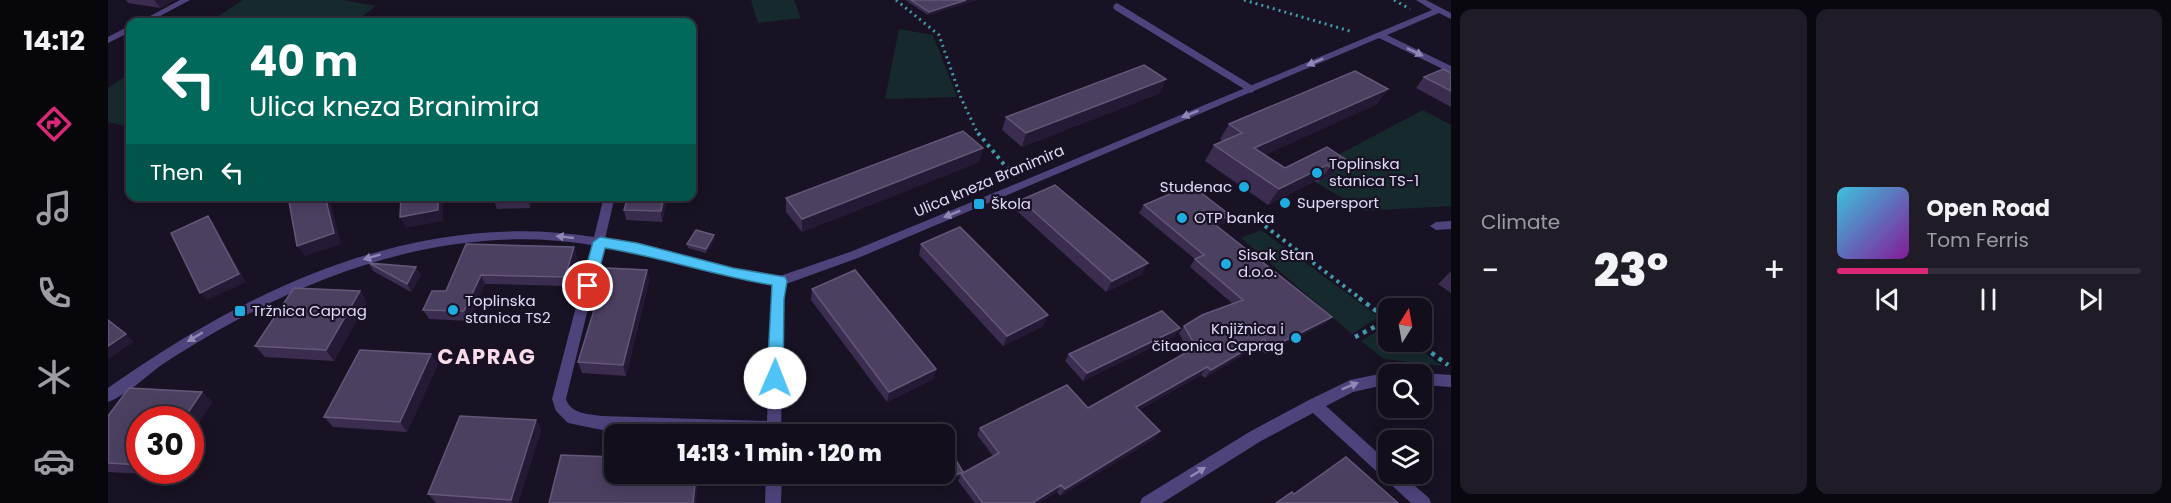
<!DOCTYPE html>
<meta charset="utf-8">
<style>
body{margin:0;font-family:Poppins,sans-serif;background:#1f1c28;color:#f1f3f6;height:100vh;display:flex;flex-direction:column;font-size:22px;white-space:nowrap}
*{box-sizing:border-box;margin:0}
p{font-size:20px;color:#9c9ca3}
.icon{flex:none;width:33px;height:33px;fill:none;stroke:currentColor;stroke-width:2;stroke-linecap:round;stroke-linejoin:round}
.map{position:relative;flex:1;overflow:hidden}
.details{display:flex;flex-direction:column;gap:9px;padding:9px;background:#0a080f;width:720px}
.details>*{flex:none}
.banner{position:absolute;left:18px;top:18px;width:570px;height:183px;border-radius:12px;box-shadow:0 3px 15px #0003,0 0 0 2px #312e3a;background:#00695c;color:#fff;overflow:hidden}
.needle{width:39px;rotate:11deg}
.fabs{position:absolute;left:1270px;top:298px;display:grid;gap:12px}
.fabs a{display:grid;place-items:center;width:54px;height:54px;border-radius:12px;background:#120e1b;box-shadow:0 3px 15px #0003,0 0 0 2px #312e3a;font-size:30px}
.speed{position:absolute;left:18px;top:406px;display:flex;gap:12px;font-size:30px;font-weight:700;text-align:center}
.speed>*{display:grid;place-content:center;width:78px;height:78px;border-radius:50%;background:#120e1b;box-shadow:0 3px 15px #0003,0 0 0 2px #312e3a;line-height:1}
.speed .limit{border:9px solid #d22;background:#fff;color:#111}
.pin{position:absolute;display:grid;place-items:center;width:51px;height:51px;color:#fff;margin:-26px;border:3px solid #fff;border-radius:50%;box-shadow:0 2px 6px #0007}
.me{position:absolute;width:66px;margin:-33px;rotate:1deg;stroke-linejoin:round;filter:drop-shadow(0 0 4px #0008)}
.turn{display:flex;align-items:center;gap:21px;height:126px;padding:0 24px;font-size:27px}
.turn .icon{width:78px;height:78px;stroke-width:2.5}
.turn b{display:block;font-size:42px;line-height:51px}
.then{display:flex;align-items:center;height:57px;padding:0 24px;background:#0003;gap:12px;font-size:22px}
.big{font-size:45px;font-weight:800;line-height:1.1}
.details .card{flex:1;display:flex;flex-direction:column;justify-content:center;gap:9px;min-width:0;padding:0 21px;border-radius:12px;background:#1f1c28}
.song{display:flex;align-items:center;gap:18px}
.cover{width:72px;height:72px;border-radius:9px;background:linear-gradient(135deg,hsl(190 70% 55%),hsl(290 70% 35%))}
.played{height:6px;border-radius:3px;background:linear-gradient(90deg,#db2777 30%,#312e3a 30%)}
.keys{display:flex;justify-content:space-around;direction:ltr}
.heat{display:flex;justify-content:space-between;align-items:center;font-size:33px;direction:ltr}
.details .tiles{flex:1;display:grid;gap:9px;grid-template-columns:repeat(2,1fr)}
.trip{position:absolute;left:496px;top:424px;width:351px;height:60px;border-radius:12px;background:#120e1b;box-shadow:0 3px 15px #0003,0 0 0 2px #312e3a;font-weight:800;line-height:60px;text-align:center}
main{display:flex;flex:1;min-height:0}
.tabs{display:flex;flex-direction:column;width:108px;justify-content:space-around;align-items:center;background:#07060b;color:#9c9ca3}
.tabs .icon{width:42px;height:42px}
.tabs .current{color:#db2777}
.tabs b{font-size:27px;color:#f1f3f6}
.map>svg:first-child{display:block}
.green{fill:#162a2d}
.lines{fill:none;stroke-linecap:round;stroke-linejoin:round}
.path-far2{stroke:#409ca8;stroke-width:3;stroke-dasharray:2 4;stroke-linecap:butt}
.path-far1{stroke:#409ca8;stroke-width:4;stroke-dasharray:3 4.5;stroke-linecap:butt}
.path{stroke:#409ca8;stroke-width:4.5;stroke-dasharray:4 5;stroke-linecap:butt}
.lane{stroke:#4f437c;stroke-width:7}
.street{fill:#4f437c;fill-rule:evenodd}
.wall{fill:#3a2d4f}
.shaded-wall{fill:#251a36}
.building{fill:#4c4061;stroke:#645879;stroke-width:1.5}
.oneway{fill:#9287b5}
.route{fill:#4fc3f7;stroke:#337fa1;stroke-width:1.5}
.poi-dot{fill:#1face1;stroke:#181224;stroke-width:2}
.labels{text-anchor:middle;stroke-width:4.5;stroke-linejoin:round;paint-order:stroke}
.poi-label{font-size:15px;fill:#e3dafa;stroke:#181224;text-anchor:start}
.street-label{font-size:15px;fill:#e3dafa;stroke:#181224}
.district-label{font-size:21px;font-weight:bold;letter-spacing:1.5px;fill:#fadbea;stroke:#181224}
</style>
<main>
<nav class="tabs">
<b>14:12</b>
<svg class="icon current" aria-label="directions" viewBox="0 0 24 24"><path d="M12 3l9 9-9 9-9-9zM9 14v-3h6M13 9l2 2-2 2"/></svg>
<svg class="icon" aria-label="music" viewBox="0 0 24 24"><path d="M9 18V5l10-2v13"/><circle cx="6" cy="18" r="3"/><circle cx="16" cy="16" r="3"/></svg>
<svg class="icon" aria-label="phone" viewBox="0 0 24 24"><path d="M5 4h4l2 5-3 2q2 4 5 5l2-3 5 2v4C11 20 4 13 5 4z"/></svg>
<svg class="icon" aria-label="climate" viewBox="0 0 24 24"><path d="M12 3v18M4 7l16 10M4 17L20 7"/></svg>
<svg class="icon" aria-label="car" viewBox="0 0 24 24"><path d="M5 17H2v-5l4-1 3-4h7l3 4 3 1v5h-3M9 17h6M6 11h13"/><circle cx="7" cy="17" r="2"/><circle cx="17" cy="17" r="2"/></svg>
</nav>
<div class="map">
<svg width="1343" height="503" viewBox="0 0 1343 503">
<rect width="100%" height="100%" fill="#181224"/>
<path class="green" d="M 135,0 L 235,0 L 268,6 L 247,22 L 101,22 Z
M 643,0 L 686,0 L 693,18 L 650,23 Z
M 791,29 L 825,35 L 849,97 L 777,99 Z
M 22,73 L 22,127 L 0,122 L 0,88 Z
M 1315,110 L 1343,125 L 1343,206 L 1256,211 L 1194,174 Z
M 1153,230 L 1271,317 L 1244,334 L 1133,238 Z
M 1273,329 L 1281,334 L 1281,342 L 1303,342 L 1334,366 L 1276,359 L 1253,341 Z"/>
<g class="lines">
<path class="path-far2" d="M 788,0 L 831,35 L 853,98 L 870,134
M 1136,0 L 1245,32
M 1286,0 L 1302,9"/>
<path class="path-far1" d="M 870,133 L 904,174
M 1157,226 L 1253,299"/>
<path class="path" d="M 1251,298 L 1279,319
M 1314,327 L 1325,327
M 1247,337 L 1280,320
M 1309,342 L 1340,365"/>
<path class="lane" d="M 1009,7 L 1143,89"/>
<path class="street" d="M 72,0 L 82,0 L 41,22 L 31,22 Z
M 1308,0 L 1318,0 L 1343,13 L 1343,19 L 1331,13 L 1279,35 L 1343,66 L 1343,73 L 1271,38 L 750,258 L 678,284 L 675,310 L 673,435 L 494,430 L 460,423 L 448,411 L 444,399 L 484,245 C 350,223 217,268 102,335 C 85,345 68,355 52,366 C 36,378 19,395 0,402 L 0,388 C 141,288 308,209 486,237 L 496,196 L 507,196 L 497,239 L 529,244 L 625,269 L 672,276 L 742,252 L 910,183 L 1324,10 ZM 495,247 C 553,256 607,276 665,285 L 663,310 L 659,421 L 494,416 C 480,414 463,414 458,399 Z
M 19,27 L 22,27 L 22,32 L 0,43 L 0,37 Z
M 1343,221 L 1343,229 L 1328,230 L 1322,226 L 1328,222 Z
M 1281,372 L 1286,375 L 1281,375 L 1281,384 L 1245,392 L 1218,406 L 1281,463 L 1281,474 L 1293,474 L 1321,498 L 1323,503 L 1303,503 L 1205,413 L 1153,441 L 1054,503 L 1032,503 L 1034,498 L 1143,431 L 1201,400 L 1242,380 Z
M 1314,373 L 1343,375 L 1343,387 L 1314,385 L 1314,375 L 1309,375 Z
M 658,474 L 674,474 L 673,503 L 657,503 Z"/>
</g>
<path class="wall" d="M 18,0 L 66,0 L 52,8 L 20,3 Z
M 797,0 L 869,0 L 820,15 Z
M 1343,73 L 1343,107 L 1308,88 L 1316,77 Z
M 1280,89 L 1269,104 L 1156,155 L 1177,168 L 1219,147 L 1225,174 L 1210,183 L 1207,181 L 1160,205 L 1097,161 L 1106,145 L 1115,142 L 1112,139 L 1121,124 Z
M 1052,93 L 914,147 L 894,130 L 898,117 Z
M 875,148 L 871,162 L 694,232 L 678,212 L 678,198 Z
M 385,196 L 425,196 L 422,208 L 389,209 L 385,198 Z
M 520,196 L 560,196 L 554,222 L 518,220 L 516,210 Z
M 913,200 L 1034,274 L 998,292 L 909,211 Z
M 1036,205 L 1122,215 L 1117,223 L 1109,226 L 1224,317 L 1216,324 L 1157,354 L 1149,346 L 1097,378 L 1093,375 L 1031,410 L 1052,431 L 1046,439 L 952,496 L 949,492 L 930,503 L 867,503 L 850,481 L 852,476 L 837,482 L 833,474 L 855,473 L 885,456 L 869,435 L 872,428 L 980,408 L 1080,351 L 1071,333 L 1076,326 L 1125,304 L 1082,267 L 1087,259 L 1031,213 Z
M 607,239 L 598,253 L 580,248 L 579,244 Z
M 358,244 L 469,257 L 460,286 L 377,284 L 361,321 L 321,319 L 315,310 L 338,291 Z
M 813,244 L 940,315 L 935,326 L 895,346 L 811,255 Z
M 261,263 L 313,274 L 303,292 L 265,271 Z
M 539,270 L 541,281 L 518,376 L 474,373 L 470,362 Z
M 1343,271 L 1343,293 L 1330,284 Z
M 704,289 L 828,369 L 825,379 L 779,402 L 703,300 Z
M 252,291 L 259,302 L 226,361 L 157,357 L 147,346 Z
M 1067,336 L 975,381 L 957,361 L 961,354 Z
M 323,354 L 330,364 L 299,432 L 225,427 L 216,417 Z
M 105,402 L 32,420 L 32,471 L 59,471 L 57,475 L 0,472 L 0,416 Z
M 428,420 L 433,430 L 410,503 L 328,503 L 320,494 Z"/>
<path class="shaded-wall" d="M 46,0 L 66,0 L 52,8 Z
M 858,0 L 869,0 L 820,15 L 821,12 Z
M 1058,79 L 1052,93 L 914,147 L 918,133 Z
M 1280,89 L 1269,104 L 1136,164 L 1146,148 Z
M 875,148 L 871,162 L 694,232 L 694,219 Z
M 1237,159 L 1225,174 L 1210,183 L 1222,167 Z
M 1219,165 L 1207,181 L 1160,205 L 1171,189 Z
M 217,196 L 221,196 L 233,244 L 197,256 L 189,246 Z
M 330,196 L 335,196 L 335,221 L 298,228 L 292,217 Z
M 418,196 L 425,196 L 422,208 Z
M 556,196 L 560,196 L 554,222 L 553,211 Z
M 1122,215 L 1117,223 L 1100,231 L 1105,223 Z
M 100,216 L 106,224 L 138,282 L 99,300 L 92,293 Z
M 606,235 L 607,239 L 598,253 L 598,249 Z
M 466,247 L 469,257 L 460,286 L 457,277 Z
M 1040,263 L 1034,274 L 998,292 L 1004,281 Z
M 308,267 L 313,274 L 303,292 L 299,284 Z
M 539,270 L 541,281 L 518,376 L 515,365 Z
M 373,275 L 377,284 L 361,321 L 356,311 Z
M 252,291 L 259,302 L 226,361 L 218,350 Z
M 940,315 L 935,326 L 895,346 L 899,336 Z
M 1224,317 L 1216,324 L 1157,354 L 1164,347 Z
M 1072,328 L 1067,336 L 975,381 L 979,373 Z
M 18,334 L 26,342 L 0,359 L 0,346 Z
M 1156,339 L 1149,346 L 1097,378 L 1103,370 Z
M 323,354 L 330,364 L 299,432 L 292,422 Z
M 1099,367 L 1093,375 L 1023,415 L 1028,407 Z
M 828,369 L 825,379 L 779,402 L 781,392 Z
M 94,392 L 105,402 L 82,436 L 82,420 L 75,420 Z
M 428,420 L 433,430 L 410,503 L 405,503 L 403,500 Z
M 1052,431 L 1046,439 L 952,496 L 957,489 Z
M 50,471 L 59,471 L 57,475 Z
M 855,472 L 854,475 L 837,482 L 839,479 Z
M 588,474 L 591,474 L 588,503 L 585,503 Z
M 953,485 L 949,492 L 930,503 L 924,503 Z"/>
<path class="building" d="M 803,0 L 858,0 L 821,12 Z
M 1036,65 L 1058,79 L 918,133 L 898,117 Z
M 1335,69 L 1343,73 L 1343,91 L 1316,77 Z
M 1247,71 L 1280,89 L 1146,148 L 1177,168 L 1219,147 L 1237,159 L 1222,167 L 1219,165 L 1171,189 L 1106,145 L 1134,133 L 1121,124 Z
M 855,131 L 875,148 L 694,219 L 678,198 Z
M 947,185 L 1040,263 L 1004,281 L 913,200 Z
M 1083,185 L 1122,215 L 1105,223 L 1224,317 L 1164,347 L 1156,339 L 1103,370 L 1099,367 L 1028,407 L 1052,431 L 957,489 L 953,485 L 924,503 L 875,503 L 853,474 L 891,453 L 872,428 L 959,385 L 980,408 L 1088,347 L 1076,326 L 1094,315 L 1135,300 L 1087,259 L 1096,255 L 1036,205 Z
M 180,196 L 217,196 L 226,233 L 189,246 Z
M 293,196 L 330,196 L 330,210 L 292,217 Z
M 385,196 L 418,196 L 385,198 Z
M 520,196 L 556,196 L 553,211 L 516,210 Z
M 100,216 L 131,274 L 92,293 L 63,233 Z
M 852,227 L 940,315 L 899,336 L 813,244 Z
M 588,230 L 606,235 L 598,249 L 579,244 Z
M 358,244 L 466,247 L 457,277 L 373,275 L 356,311 L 315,310 L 324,291 L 338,291 Z
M 261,263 L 308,267 L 299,284 Z
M 499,268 L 539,270 L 515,365 L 470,362 Z
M 747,270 L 828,369 L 781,392 L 704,289 Z
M 186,288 L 252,291 L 218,350 L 147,346 Z
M 1054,311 L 1072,328 L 979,373 L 961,354 Z
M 0,320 L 18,334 L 0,346 Z
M 252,350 L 323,354 L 292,422 L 216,417 Z
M 21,388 L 94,392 L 75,420 L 32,420 L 32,465 L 0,463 L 0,416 Z
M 352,416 L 428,420 L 403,500 L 320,494 Z
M 842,450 L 855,472 L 839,479 L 836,474 L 837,474 L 837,452 Z
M 453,455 L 507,457 L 507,474 L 588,474 L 585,503 L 441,503 Z
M 1238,457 L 1290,503 L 1168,503 L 1184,492 L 1186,494 Z"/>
<defs><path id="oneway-solid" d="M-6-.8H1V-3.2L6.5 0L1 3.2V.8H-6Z" transform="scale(1.5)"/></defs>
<g class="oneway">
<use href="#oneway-solid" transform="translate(1307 52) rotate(26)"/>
<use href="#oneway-solid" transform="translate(1207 62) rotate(157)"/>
<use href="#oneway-solid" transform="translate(1082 114) rotate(158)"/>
<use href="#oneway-solid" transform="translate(844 214) rotate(158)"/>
<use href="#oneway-solid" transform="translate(457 237) rotate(-174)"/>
<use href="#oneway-solid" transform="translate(264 257) rotate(163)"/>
<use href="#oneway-solid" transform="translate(87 337) rotate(149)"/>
<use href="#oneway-solid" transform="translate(1242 386) rotate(-22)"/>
<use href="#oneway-solid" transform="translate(1090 472) rotate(-32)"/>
</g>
<path class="route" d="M 492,237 L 529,243 L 625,268 L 677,277 L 679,281 L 676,299 L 675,378 L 673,383 L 667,385 L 661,383 L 659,378 L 664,285 C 608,276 553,257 497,248 L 487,286 L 485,290 L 475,290 L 473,286 L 485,242 Z"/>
<g class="poi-dot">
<circle cx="1209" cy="173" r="6"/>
<circle cx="1136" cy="187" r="6"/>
<circle cx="1177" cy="203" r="6"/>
<rect x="865" y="198" width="12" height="12" rx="3"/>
<circle cx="1074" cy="218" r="6"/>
<circle cx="1118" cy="264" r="6"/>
<circle cx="345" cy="310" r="6"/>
<rect x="126" y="305" width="12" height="12" rx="3"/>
<circle cx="1188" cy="338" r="6"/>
</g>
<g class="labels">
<g class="poi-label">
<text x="1221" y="169">Toplinska<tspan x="1221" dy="17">stanica TS-1</tspan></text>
<text x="1124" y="192" text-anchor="end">Studenac</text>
<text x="1189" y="208">Supersport</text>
<text x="883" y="209">Škola</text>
<text x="1086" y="223">OTP banka</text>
<text x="1130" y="260">Sisak Stan<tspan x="1130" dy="17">d.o.o.</tspan></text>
<text x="357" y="306">Toplinska<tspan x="357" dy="17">stanica TS2</tspan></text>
<text x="144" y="316">Tržnica Caprag</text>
<text x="1176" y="334" text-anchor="end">Knjižnica i<tspan x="1176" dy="17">čitaonica Caprag</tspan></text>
</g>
<g class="street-label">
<text transform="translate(881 181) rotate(-23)" y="5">Ulica kneza Branimira</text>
</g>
<g class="district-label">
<text x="379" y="364">CAPRAG</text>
</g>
</g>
</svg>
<div class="fabs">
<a><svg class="needle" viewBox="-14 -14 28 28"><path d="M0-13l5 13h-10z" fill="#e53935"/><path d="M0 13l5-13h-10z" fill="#9c9ca3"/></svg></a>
<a><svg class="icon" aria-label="search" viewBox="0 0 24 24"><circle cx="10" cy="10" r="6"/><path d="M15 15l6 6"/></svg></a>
<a><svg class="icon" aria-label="layers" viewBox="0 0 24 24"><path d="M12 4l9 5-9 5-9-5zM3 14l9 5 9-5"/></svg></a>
</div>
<div class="speed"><div class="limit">30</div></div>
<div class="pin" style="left:480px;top:286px;background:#d93025"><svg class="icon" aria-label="arrive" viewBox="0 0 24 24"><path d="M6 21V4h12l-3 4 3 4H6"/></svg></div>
<svg class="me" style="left:667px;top:378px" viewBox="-20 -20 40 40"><circle r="19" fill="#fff"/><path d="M0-13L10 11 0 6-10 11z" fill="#4fc3f7"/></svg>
<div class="trip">14:13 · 1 min · 120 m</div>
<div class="banner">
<div class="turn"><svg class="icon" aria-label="left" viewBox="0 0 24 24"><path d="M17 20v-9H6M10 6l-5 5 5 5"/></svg><div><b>40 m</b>Ulica kneza Branimira</div></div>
<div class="then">Then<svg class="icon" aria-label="left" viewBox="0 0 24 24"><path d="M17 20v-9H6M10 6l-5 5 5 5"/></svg></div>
</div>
</div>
<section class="details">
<div class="tiles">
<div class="card"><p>Climate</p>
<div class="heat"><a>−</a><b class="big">23°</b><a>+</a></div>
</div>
<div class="card">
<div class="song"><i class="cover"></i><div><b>Open Road</b><p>Tom Ferris</p></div></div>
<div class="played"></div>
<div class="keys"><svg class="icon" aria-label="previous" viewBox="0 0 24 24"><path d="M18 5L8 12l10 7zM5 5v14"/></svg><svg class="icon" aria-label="pause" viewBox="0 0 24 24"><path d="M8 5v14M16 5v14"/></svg><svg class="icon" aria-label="next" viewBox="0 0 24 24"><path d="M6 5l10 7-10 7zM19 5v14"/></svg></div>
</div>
</div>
</section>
</main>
